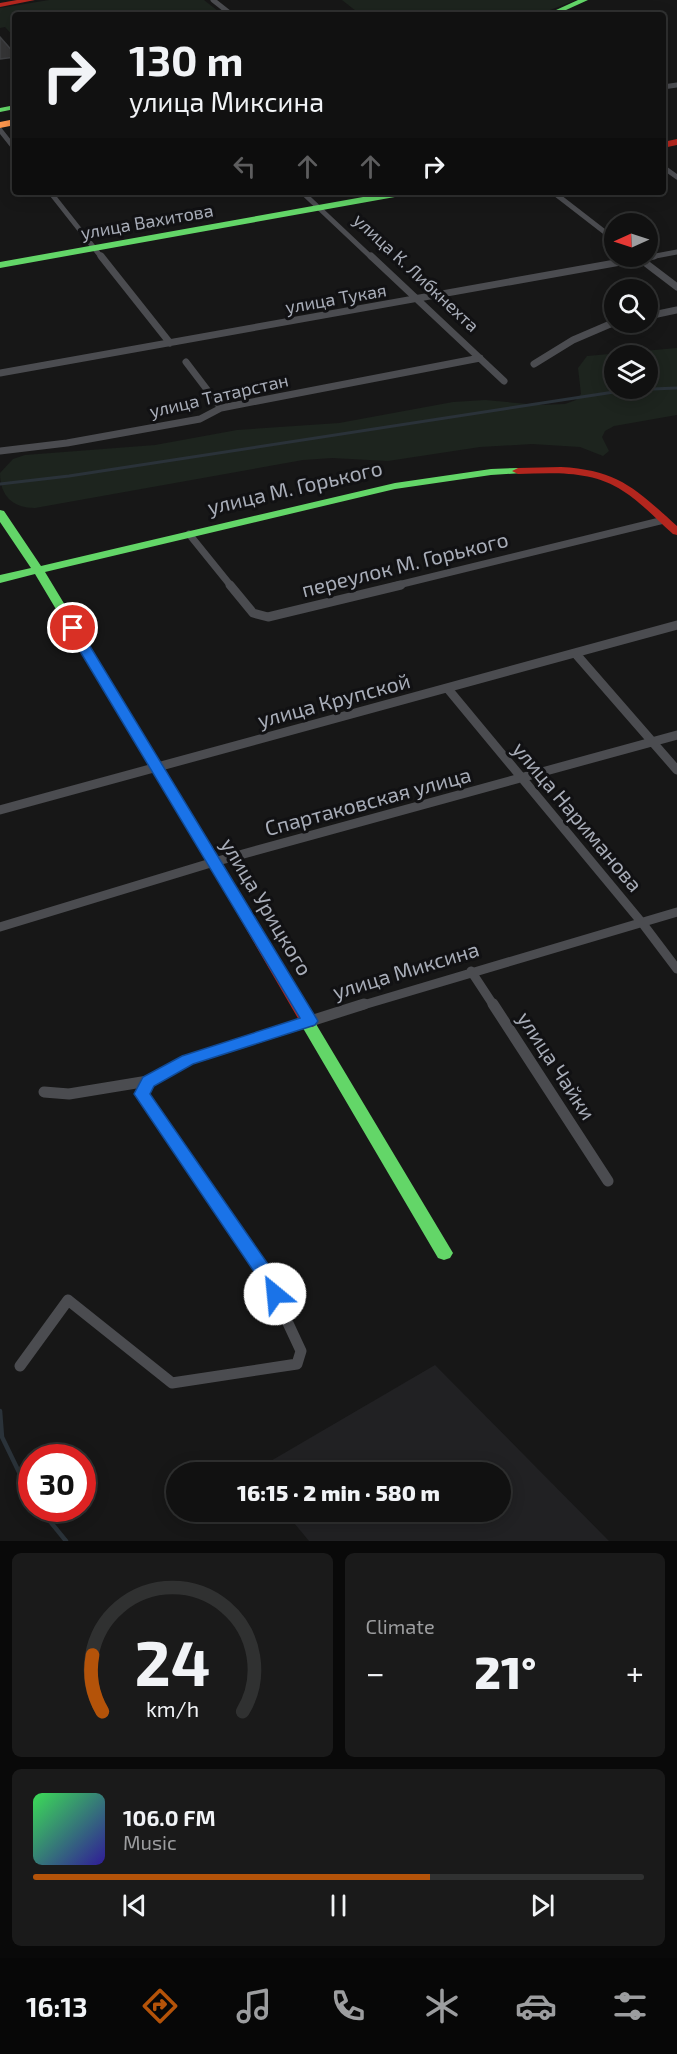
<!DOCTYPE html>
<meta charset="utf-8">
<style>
body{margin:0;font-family:"Exo 2",sans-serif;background:#1a1a1a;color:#f1f3f6;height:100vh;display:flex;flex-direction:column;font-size:22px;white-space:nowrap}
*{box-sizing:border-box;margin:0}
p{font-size:20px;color:#9c9d9f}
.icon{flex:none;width:33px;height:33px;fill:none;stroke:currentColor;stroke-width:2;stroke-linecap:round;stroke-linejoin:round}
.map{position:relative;height:1541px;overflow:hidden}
.drawer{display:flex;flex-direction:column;gap:12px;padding:12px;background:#090909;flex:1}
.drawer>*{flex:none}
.guide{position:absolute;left:12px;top:12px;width:654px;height:183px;border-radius:6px;box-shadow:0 3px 15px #0003,0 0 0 2px #303131;background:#111;color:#f1f3f6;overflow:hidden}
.needle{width:39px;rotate:267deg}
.buttons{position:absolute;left:604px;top:213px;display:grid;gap:12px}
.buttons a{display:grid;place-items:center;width:54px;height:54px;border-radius:50%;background:#111;box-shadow:0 3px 15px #0003,0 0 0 2px #303131;font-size:30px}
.speed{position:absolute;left:18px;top:1444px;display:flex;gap:12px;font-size:30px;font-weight:700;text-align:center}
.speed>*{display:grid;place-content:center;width:78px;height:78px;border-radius:50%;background:#111;box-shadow:0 3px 15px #0003,0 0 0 2px #303131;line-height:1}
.speed .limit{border:9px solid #d22;background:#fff;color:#111}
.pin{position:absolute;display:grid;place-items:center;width:51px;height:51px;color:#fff;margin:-26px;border:3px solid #fff;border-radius:50%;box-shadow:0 2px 6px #0007}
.me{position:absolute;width:66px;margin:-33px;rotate:332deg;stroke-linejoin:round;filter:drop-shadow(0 0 4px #0008)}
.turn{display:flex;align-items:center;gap:21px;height:126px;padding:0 18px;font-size:27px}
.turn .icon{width:78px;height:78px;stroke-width:2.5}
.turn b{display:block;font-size:42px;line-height:51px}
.lanes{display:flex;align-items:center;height:57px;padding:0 18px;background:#0003;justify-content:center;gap:30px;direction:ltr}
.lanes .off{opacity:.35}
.big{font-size:45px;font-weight:800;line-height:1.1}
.drawer .card{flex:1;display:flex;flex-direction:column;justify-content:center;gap:9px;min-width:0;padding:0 21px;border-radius:9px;background:#1a1a1a}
.drawer .dial{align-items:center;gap:0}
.dial svg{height:156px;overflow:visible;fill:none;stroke:#303131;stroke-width:7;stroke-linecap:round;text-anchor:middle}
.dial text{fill:#f1f3f6;stroke:none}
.song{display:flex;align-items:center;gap:18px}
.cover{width:72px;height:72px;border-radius:9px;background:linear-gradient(135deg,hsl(130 70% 55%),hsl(250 70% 35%))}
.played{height:6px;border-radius:3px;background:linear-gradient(90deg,#b45309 65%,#303131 65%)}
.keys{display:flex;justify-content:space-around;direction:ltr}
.heat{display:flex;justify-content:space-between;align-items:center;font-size:33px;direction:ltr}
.drawer .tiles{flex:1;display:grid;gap:12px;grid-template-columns:1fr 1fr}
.card:last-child{grid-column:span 2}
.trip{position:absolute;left:166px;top:1462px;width:345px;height:60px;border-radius:30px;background:#111;box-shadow:0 3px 15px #0003,0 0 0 2px #303131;font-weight:800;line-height:60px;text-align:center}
.tabs{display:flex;height:96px;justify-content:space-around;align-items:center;background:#070707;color:#9c9d9f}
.tabs .icon{width:42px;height:42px}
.tabs .on{color:#b45309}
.tabs b{font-size:27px;color:#f1f3f6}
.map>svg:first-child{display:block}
.built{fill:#212123}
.green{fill:#1d241e;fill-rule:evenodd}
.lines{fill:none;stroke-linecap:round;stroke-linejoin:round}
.stream-far1{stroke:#2a3239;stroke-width:3}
.stream{stroke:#2a3239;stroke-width:4.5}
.building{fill:#353536;stroke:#3f4043;stroke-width:1.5}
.street-far3{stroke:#4b4c50;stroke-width:5}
.street-far2{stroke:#4b4c50;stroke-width:7}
.street-far1{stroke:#4b4c50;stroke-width:9}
.street{stroke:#4b4c50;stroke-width:11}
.fast{fill:#63d668;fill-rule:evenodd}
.slow{fill:#ff974d;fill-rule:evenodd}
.jam{fill:#b3261e;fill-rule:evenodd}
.route{fill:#1a73e8;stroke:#114b97;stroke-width:1.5}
.labels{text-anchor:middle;stroke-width:6;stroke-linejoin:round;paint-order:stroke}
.far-street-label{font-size:18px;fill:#a8adb8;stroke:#111113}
.street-label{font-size:21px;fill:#a8adb8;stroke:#111113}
</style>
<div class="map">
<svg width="677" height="1541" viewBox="0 0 677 1541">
<rect width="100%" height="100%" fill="#171717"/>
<path class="built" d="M 435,1365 L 609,1541 L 309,1541 L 285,1512 L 501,1512 L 501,1473 L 252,1472 Z"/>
<path class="green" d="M 49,0 L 204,0 L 223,15 L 15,15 L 15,38 L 5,27 L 0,28 L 0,8 Z
M 342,0 L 576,0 L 537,15 L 361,15 Z
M 677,348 L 677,415 L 614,426 L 605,431 L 602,437 L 609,451 L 603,456 L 580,447 L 532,444 L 480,447 L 388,461 L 332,458 L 303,460 L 35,508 C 13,508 0,496 0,473 L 13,459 L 25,455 L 155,445 L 237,430 L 339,423 L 453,402 L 485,400 L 539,405 L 565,404 L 576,400 L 581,394 L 578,368 L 587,356 ZM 615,356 L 648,356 L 648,388 L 615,388 Z"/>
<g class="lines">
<path class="stream-far1" d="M 0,484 L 69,476 L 627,390 L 677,388"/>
<path class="stream" d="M 0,1411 L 2,1437 L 32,1499
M 40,1509 L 66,1541"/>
</g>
<path class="building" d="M 0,37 L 15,54 L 15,57 L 0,59 Z"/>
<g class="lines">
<path class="street-far3" d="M 213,0 L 232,15
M 663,87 L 677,85
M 0,130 L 15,149
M 663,167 L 677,177
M 50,192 L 102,258
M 302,192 L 372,258
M 553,192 L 615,240
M 645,258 L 677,252"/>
<path class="street-far2" d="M 101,256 L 170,343
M 371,256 L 504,381
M 639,258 L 677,287
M 648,316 L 677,310
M 186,362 L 221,408
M 534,364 L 573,340 L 615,322
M 0,373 L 654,256
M 0,451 L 67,443 L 200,419 L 221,408 L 480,358
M 189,534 L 231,586
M 394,586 L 664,520"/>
<path class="street-far1" d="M 230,585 L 253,613 L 268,617 L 401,585
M 575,653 L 677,770
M 448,689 L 643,924 L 677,969
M 0,810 L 677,625
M 0,927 L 214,862 L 677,735
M 471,971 L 494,1006
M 360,1006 L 677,912"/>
<path class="street" d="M 493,1004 L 608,1181
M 44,1092 L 69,1094 L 148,1081 L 188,1060 L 364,1004
M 20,1366 L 68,1300 L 172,1383 L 297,1364 L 301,1351 L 266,1276 L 142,1094 L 148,1081"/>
<path class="fast" d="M 578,0 L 588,0 L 555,15 L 545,15 Z
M 15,105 L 15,109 L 0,112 L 0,108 Z
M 391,192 L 410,192 L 406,195 L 0,268 L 0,262 Z
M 518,468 L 522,469 L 522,473 L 491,475 L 395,489 L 45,572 L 238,891 L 231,896 L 224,891 L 35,574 L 0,583 L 0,575 L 31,568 L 0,522 L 0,510 L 4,511 L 41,566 L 395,483 L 491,469 Z
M 308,1017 L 313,1019 L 450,1248 L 453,1253 L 450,1258 L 444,1260 L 438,1258 L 300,1023 L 303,1019 Z"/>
<path class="slow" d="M 15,119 L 15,125 L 0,128 L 0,122 Z"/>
<path class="jam" d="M 17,0 L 35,0 L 0,7 L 0,3 Z
M 677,139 L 677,145 L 663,148 L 663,142 Z
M 561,467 C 618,470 636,489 677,526 L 677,535 L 673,534 C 657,520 642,503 623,491 C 592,470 554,473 518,474 L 512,471 L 518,468 Z
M 231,886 L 236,888 L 313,1019 L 316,1023 L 313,1027 L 303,1027 L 224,891 Z"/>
</g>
<path class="route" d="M 73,624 L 79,628 L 318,1021 L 315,1025 L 193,1064 L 154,1086 L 150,1094 L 272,1270 L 284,1294 L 281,1300 L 275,1302 L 268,1300 L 259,1279 L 134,1094 L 143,1077 L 182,1056 L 300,1018 L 66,628 Z"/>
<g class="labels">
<g class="far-street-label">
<text transform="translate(147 222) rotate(-10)" y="6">улица Вахитова</text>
<text transform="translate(416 273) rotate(43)" y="6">улица К. Либкнехта</text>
<text transform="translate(336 299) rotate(-10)" y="6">улица Тукая</text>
<text transform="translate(219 396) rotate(-13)" y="6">улица Татарстан</text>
</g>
<g class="street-label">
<text transform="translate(295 488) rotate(-13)" y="7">улица М. Горького</text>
<text transform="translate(405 565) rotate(-14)" y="7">переулок М. Горького</text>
<text transform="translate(334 701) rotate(-15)" y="7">улица Крупской</text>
<text transform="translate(368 802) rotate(-15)" y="7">Спартаковская улица</text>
<text transform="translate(577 817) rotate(50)" y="7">улица Нариманова</text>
<text transform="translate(266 907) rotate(59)" y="7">улица Урицкого</text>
<text transform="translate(406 971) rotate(-17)" y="7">улица Миксина</text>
<text transform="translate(556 1066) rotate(57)" y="7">улица Чайки</text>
</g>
</g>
</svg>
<div class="buttons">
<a><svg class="needle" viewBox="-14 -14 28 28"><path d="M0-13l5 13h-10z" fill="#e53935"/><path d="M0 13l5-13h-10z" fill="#9c9d9f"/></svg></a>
<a><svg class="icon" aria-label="search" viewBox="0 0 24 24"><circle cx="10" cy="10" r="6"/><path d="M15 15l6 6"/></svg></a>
<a><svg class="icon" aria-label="layers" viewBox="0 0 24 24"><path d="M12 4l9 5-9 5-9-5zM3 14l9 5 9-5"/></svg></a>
</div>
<div class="speed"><div class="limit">30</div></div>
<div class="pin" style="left:73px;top:628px;background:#d93025"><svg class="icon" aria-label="arrive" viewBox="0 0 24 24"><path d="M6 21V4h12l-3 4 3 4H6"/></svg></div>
<svg class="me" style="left:275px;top:1294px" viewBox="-20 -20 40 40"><circle r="19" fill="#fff"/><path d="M0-13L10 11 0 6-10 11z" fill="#1a73e8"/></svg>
<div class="trip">16:15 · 2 min · 580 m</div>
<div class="guide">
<div class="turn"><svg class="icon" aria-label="right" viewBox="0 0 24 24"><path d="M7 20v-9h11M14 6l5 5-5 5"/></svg><div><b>130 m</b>улица Миксина</div></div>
<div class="lanes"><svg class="icon off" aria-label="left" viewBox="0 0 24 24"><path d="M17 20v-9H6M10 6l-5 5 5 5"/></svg><svg class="icon off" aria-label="ahead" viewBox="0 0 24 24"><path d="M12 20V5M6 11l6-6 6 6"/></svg><svg class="icon off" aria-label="ahead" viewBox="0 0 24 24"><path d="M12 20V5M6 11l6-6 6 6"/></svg><svg class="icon" aria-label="right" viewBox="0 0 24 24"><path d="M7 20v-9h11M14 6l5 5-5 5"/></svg></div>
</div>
</div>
<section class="drawer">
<div class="tiles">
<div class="card dial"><svg viewBox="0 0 100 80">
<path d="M14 69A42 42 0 1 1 86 69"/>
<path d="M14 69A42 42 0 0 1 9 40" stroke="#b45309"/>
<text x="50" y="56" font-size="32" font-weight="700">24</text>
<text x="50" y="72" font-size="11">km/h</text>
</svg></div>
<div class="card"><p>Climate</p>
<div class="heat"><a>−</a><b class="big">21°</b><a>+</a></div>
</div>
<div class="card">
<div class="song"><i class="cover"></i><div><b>106.0 FM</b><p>Music</p></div></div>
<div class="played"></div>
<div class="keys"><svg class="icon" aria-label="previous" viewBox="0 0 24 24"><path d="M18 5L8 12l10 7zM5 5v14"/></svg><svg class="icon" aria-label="pause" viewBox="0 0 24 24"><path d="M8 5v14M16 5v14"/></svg><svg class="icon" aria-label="next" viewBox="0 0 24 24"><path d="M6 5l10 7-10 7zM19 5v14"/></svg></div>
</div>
</div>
</section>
<nav class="tabs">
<b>16:13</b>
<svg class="icon on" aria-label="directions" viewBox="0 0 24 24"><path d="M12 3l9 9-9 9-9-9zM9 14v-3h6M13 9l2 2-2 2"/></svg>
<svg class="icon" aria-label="music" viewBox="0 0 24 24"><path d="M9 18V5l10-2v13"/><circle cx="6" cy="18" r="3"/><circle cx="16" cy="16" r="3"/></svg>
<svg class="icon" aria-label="phone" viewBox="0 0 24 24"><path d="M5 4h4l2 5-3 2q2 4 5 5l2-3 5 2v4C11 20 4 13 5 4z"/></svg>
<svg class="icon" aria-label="climate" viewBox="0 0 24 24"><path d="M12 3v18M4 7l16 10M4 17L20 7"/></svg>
<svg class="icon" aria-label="car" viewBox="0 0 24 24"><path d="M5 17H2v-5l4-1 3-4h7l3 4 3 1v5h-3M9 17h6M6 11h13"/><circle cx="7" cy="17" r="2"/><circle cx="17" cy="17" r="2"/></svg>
<svg class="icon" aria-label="filters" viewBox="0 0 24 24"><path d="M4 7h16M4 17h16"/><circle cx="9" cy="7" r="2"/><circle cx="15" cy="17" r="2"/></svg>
</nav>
